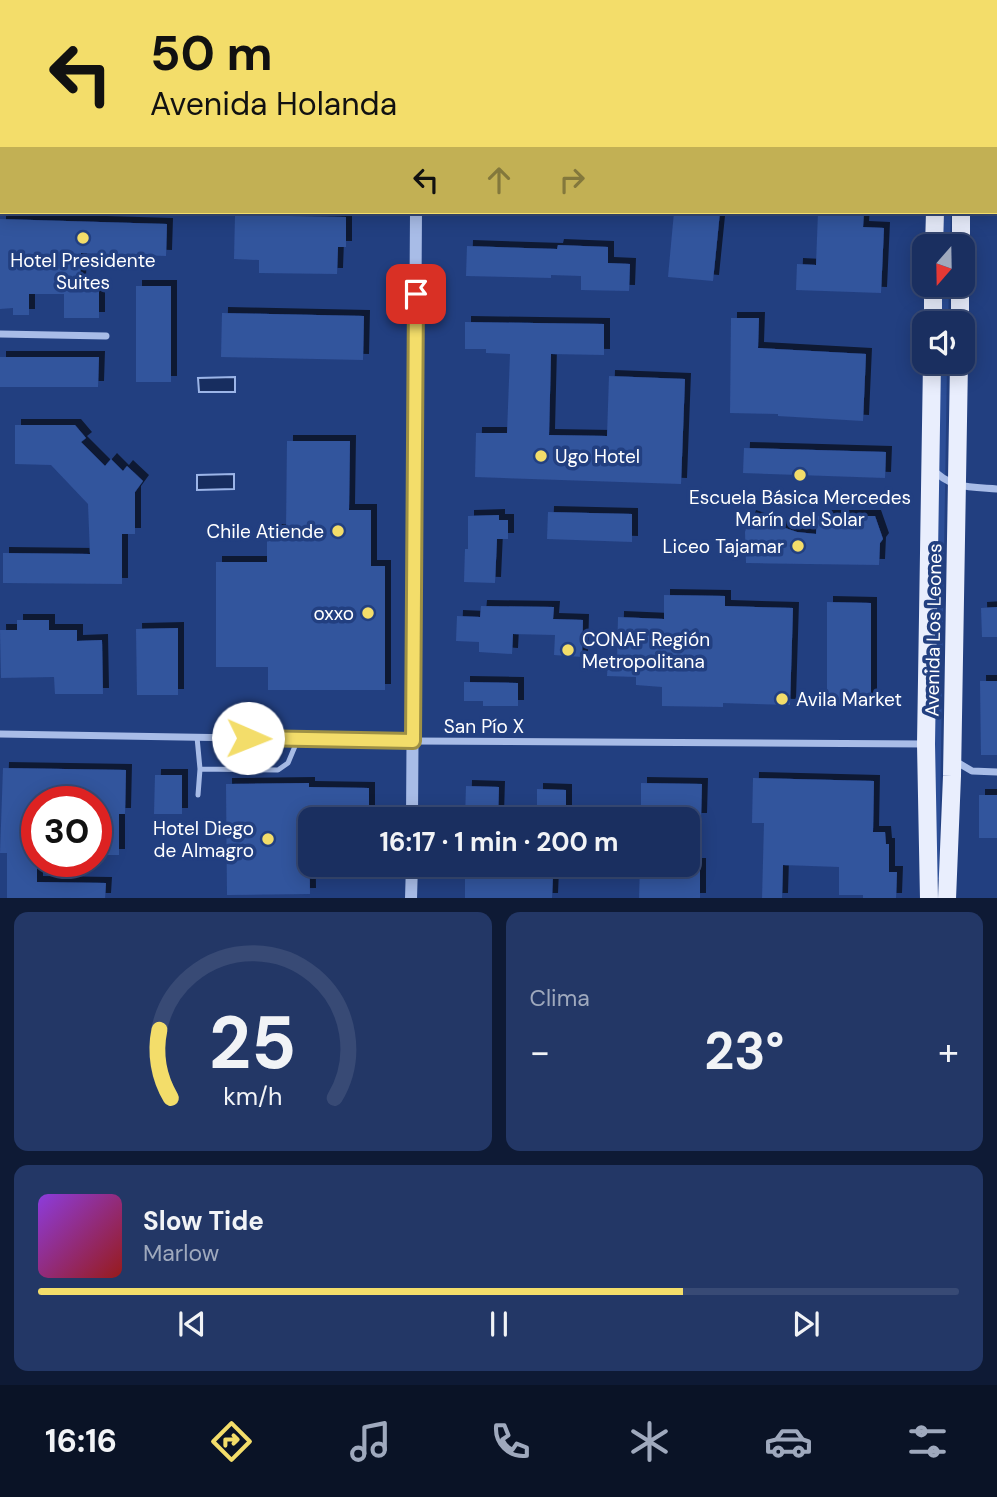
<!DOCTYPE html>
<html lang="es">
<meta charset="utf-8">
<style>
body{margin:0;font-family:"DM Sans",sans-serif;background:#233766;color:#f1f3f6;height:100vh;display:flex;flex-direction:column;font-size:26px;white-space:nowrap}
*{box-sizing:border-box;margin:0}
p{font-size:23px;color:#9fa9bd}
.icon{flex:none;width:38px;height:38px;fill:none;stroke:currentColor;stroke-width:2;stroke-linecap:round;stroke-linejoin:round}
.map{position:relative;height:898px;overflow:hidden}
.sheet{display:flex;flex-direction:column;gap:14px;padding:14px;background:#0e1a35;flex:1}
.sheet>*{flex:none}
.hud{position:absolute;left:0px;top:0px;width:998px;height:214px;box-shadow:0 4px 18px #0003,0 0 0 2px #384a75;background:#f3dd6a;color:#111;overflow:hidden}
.needle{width:46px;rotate:200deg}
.controls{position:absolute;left:912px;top:234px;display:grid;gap:14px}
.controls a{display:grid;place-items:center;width:63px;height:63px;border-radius:14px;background:#1a2f60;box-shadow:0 4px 18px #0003,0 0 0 2px #384a75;font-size:35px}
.speed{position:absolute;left:21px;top:786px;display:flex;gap:14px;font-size:35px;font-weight:700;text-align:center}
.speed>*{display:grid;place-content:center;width:91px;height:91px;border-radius:50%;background:#1a2f60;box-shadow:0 4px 18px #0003,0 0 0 2px #384a75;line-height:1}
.speed .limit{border:10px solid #d22;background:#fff;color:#111}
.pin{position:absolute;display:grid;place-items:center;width:60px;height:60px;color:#fff;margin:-30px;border-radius:14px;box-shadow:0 4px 10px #0006}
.me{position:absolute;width:77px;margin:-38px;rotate:91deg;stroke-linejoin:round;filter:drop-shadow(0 0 5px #0008)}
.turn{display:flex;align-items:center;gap:24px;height:147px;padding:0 35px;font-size:32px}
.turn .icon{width:91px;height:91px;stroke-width:2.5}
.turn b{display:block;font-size:49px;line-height:60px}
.lanes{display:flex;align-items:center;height:66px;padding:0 35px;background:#0003;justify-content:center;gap:35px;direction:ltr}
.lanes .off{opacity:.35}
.big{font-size:52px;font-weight:700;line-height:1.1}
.sheet .widget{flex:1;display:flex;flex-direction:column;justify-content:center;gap:10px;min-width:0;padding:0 24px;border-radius:14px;background:#233766}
.sheet .dial{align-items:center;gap:0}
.dial svg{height:182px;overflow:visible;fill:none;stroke:#384a75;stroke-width:7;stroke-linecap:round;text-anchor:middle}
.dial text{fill:#f1f3f6;stroke:none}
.song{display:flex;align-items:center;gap:21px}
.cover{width:84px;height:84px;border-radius:10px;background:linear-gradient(135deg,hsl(270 70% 55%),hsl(0 70% 35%))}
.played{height:7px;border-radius:4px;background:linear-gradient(90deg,#f3dd6a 70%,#384a75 70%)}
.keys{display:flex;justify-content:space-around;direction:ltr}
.heat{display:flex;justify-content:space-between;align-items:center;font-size:38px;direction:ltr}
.sheet .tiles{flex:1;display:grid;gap:14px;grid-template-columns:1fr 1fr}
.widget:last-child{grid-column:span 2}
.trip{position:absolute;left:298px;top:807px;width:402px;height:70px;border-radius:14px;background:#1a2f60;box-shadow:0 4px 18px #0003,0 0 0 2px #384a75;font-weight:700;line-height:70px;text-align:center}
.tab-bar{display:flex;height:112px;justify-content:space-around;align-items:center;background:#0a1326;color:#9fa9bd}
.tab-bar .icon{width:49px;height:49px}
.tab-bar .selected{color:#f3dd6a}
.tab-bar b{font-size:32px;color:#f1f3f6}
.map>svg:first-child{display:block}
.green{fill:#2c4e97}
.water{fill:#172d5f;stroke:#9cb5e8;stroke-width:2}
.building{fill:#32549d;filter:url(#shadow)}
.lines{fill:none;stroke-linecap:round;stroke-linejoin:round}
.service{stroke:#a8bce7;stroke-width:5}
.minor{stroke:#a8bce7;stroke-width:7}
.tertiary{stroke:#a8bce7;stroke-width:12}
.primary{stroke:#e9eefd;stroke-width:18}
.route-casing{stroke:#9e9045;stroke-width:18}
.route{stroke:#f3dd6a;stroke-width:12}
.poi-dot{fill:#f3dd6a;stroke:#223f80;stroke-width:2.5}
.labels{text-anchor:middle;stroke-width:7;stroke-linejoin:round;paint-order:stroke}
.poi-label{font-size:19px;fill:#fff;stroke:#223f80;text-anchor:end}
.street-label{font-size:19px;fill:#fff;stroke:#223f80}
</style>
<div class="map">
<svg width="997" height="899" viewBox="0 0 997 899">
<defs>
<filter id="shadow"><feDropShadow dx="6" dy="-6" stdDeviation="0" flood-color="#0009"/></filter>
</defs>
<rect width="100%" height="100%" fill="#223f80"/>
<path class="green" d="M 543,0 L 705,0 L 542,2 Z
M 943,212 L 951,212 L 950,247 L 942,247 Z
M 941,285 L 949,285 L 948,324 L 940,324 Z
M 939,362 L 947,362 L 939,879 L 931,882 Z"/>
<path class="water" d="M 235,377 L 235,392 L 199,392 L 198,378 Z
M 234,474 L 234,489 L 197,490 L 197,475 Z"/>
<path class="building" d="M 674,212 L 720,212 L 713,281 L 668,277 Z
M 818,212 L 864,213 L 863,227 L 884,228 L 881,293 L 796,290 L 797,264 L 816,265 Z
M 235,215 L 346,217 L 346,247 L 338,247 L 337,274 L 259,273 L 259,260 L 234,259 Z
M 0,219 L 167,224 L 166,256 L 81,253 L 80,284 L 99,284 L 99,318 L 64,318 L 64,294 L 29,294 L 29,315 L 13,315 L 13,308 L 0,309 Z
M 558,245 L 608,247 L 608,263 L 630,264 L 629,291 L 581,290 L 581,276 L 551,275 L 551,278 L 466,276 L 467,246 L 557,249 Z
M 136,286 L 171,286 L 171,382 L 136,382 Z
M 222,313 L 364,316 L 363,360 L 221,357 Z
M 731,318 L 759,318 L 758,348 L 866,354 L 863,421 L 778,416 L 778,414 L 730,413 Z
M 465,322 L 604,324 L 604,355 L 551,354 L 549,435 L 607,436 L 609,376 L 685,379 L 681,484 L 475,477 L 476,433 L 507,433 L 510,354 L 486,353 L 486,349 L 465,349 Z
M 0,357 L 99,357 L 98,387 L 0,387 Z
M 15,425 L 75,425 L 86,438 L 81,442 L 105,466 L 111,459 L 123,471 L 127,466 L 143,481 L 135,492 L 135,534 L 122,534 L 122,584 L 3,583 L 3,553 L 90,554 L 88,504 L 51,465 L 15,464 Z
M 287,441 L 350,441 L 349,510 L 371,510 L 371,566 L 385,566 L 385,690 L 268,690 L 268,667 L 216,667 L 216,562 L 267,562 L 267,530 L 286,530 Z
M 744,448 L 886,452 L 885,478 L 743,473 Z
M 548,512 L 632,514 L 632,542 L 547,539 Z
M 499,515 L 499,520 L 508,520 L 508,539 L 497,539 L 495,583 L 464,582 L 465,549 L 468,549 L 468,516 Z
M 750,516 L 797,532 L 816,534 L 817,516 L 875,516 L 883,539 L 880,543 L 879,565 L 746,563 L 745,532 Z
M 664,595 L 725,596 L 725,606 L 793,608 L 790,705 L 723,703 L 723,707 L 662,706 L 662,687 L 636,685 L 636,677 L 607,676 L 608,661 L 617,662 L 618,617 L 664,619 Z
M 827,602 L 871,603 L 871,704 L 827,704 Z
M 481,606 L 554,607 L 553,619 L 583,620 L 582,657 L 554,655 L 555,635 L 513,634 L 512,654 L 479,652 L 479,642 L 456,641 L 457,616 L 480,617 Z
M 997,607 L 997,637 L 982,637 L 981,608 Z
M 17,620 L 49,620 L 49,630 L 77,630 L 77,641 L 102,640 L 103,694 L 55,694 L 54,677 L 1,678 L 0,630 L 17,630 Z
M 178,628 L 178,695 L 137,695 L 136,629 Z
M 980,681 L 997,681 L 997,755 L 981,755 Z
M 464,682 L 518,683 L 518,706 L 483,706 L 483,701 L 464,701 Z
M 3,768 L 126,770 L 125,814 L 119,814 L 119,855 L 96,855 L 96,801 L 37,800 L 37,882 L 106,883 L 105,899 L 7,899 L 7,853 L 0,853 Z
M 155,775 L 182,775 L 182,814 L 154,814 Z
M 753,778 L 874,781 L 873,832 L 885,832 L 886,844 L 889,844 L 889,872 L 897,872 L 896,899 L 863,899 L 863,895 L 839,895 L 839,867 L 783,865 L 782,899 L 762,899 L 764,823 L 752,823 Z
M 309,783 L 309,787 L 369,788 L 369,819 L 309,819 L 310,894 L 227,895 L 226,784 Z
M 641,783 L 702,784 L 701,819 L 641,819 Z
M 466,786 L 499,787 L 498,819 L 465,819 Z
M 537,789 L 566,790 L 566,819 L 537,819 Z
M 979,795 L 997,795 L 997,838 L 979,838 Z
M 640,864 L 700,864 L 700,899 L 639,899 Z
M 465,874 L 553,876 L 552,899 L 465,899 Z"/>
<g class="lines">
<path class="service" d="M 197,737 L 200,769 L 198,795
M 200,769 L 278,770 L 288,763 L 298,739"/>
<path class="minor" d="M 0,334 L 106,336
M 932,468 C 949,489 973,487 997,489
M 0,734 L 413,741 L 925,744
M 955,761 L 972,771 L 997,772"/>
<path class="tertiary" d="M 428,2 L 428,0
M 0,66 L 2,66
M 996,163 L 997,163
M 412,819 L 416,212
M 411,899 L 412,864"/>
<path class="primary" d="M 957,2 L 957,0
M 984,2 L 984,0
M 934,247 L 935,212
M 961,247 L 961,212
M 933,324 L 933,285
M 960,324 L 960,285
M 929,899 L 926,744 L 932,362
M 947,899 L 952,776 L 959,362"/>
</g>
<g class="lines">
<g class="route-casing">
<path id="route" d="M 248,738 L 413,741 L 416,294"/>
</g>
<use href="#route" class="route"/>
</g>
<g class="poi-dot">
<circle cx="83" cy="238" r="7"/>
<circle cx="541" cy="456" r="7"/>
<circle cx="800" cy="475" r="7"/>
<circle cx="338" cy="531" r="7"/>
<circle cx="798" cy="546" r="7"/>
<circle cx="368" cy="613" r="7"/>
<circle cx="568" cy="650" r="7"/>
<circle cx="782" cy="699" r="7"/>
<circle cx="268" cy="839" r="7"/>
</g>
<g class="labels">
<g class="poi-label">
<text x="83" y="267" text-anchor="middle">Hotel Presidente<tspan x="83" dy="22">Suites</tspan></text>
<text x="555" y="463" text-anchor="start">Ugo Hotel</text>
<text x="800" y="504" text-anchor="middle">Escuela Básica Mercedes<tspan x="800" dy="22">Marín del Solar</tspan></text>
<text x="324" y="538">Chile Atiende</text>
<text x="784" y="553">Liceo Tajamar</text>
<text x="354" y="620">oxxo</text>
<text x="582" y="646" text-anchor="start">CONAF Región<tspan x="582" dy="22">Metropolitana</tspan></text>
<text x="796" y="706" text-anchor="start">Avila Market</text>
<text x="254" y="835">Hotel Diego<tspan x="254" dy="22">de Almagro</tspan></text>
</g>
<g class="street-label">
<text transform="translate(933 630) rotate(-89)" y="7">Avenida Los Leones</text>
<text x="484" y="733">San Pío X</text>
</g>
</g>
</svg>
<div class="controls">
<a><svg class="needle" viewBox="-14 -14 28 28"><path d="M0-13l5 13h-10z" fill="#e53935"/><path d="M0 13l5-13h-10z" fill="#9fa9bd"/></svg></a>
<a><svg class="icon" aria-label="sound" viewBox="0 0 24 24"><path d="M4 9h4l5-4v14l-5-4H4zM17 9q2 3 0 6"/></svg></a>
</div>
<div class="speed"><div class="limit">30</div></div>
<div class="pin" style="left:416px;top:294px;background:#d93025"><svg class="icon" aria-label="arrive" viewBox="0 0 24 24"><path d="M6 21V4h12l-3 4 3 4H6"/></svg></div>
<svg class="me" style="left:248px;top:738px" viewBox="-20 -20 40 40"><circle r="19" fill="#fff"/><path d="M0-13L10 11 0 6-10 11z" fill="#f3dd6a"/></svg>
<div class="trip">16:17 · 1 min · 200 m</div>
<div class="hud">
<div class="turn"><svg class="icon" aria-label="left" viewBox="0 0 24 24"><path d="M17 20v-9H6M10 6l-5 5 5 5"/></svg><div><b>50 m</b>Avenida Holanda</div></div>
<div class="lanes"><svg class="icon" aria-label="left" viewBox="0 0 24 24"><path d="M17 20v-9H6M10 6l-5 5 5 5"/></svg><svg class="icon off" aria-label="ahead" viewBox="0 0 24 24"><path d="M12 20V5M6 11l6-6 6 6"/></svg><svg class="icon off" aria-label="right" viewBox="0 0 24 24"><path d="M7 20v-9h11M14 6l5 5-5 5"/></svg></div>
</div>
</div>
<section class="sheet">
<div class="tiles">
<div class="widget dial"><svg viewBox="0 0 100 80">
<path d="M14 69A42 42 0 1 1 86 69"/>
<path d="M14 69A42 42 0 0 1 9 39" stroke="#f3dd6a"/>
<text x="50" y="56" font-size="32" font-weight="700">25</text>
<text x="50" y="72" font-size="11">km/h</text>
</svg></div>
<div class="widget"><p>Clima</p>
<div class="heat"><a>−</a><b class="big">23°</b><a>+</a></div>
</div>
<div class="widget">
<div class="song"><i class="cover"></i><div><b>Slow Tide</b><p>Marlow</p></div></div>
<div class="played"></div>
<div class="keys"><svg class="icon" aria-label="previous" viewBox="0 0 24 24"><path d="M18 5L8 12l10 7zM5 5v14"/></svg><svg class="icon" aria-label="pause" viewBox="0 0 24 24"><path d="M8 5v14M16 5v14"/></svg><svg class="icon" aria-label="next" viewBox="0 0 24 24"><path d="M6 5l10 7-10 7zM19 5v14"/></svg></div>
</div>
</div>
</section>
<nav class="tab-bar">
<b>16:16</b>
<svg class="icon selected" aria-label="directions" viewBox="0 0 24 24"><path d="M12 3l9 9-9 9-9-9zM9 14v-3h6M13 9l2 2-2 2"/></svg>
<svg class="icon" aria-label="music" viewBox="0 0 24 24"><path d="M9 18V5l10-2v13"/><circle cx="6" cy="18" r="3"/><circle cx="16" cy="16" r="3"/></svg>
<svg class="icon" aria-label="phone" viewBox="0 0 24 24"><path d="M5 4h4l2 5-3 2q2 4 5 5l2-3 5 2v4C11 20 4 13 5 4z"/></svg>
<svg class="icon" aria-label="climate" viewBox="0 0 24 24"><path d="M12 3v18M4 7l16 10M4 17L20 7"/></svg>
<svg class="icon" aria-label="car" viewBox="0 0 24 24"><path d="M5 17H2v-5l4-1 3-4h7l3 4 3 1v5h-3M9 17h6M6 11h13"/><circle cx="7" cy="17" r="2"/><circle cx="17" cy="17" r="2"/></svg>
<svg class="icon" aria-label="filters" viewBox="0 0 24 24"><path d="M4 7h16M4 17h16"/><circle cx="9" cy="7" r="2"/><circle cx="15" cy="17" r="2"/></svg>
</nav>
